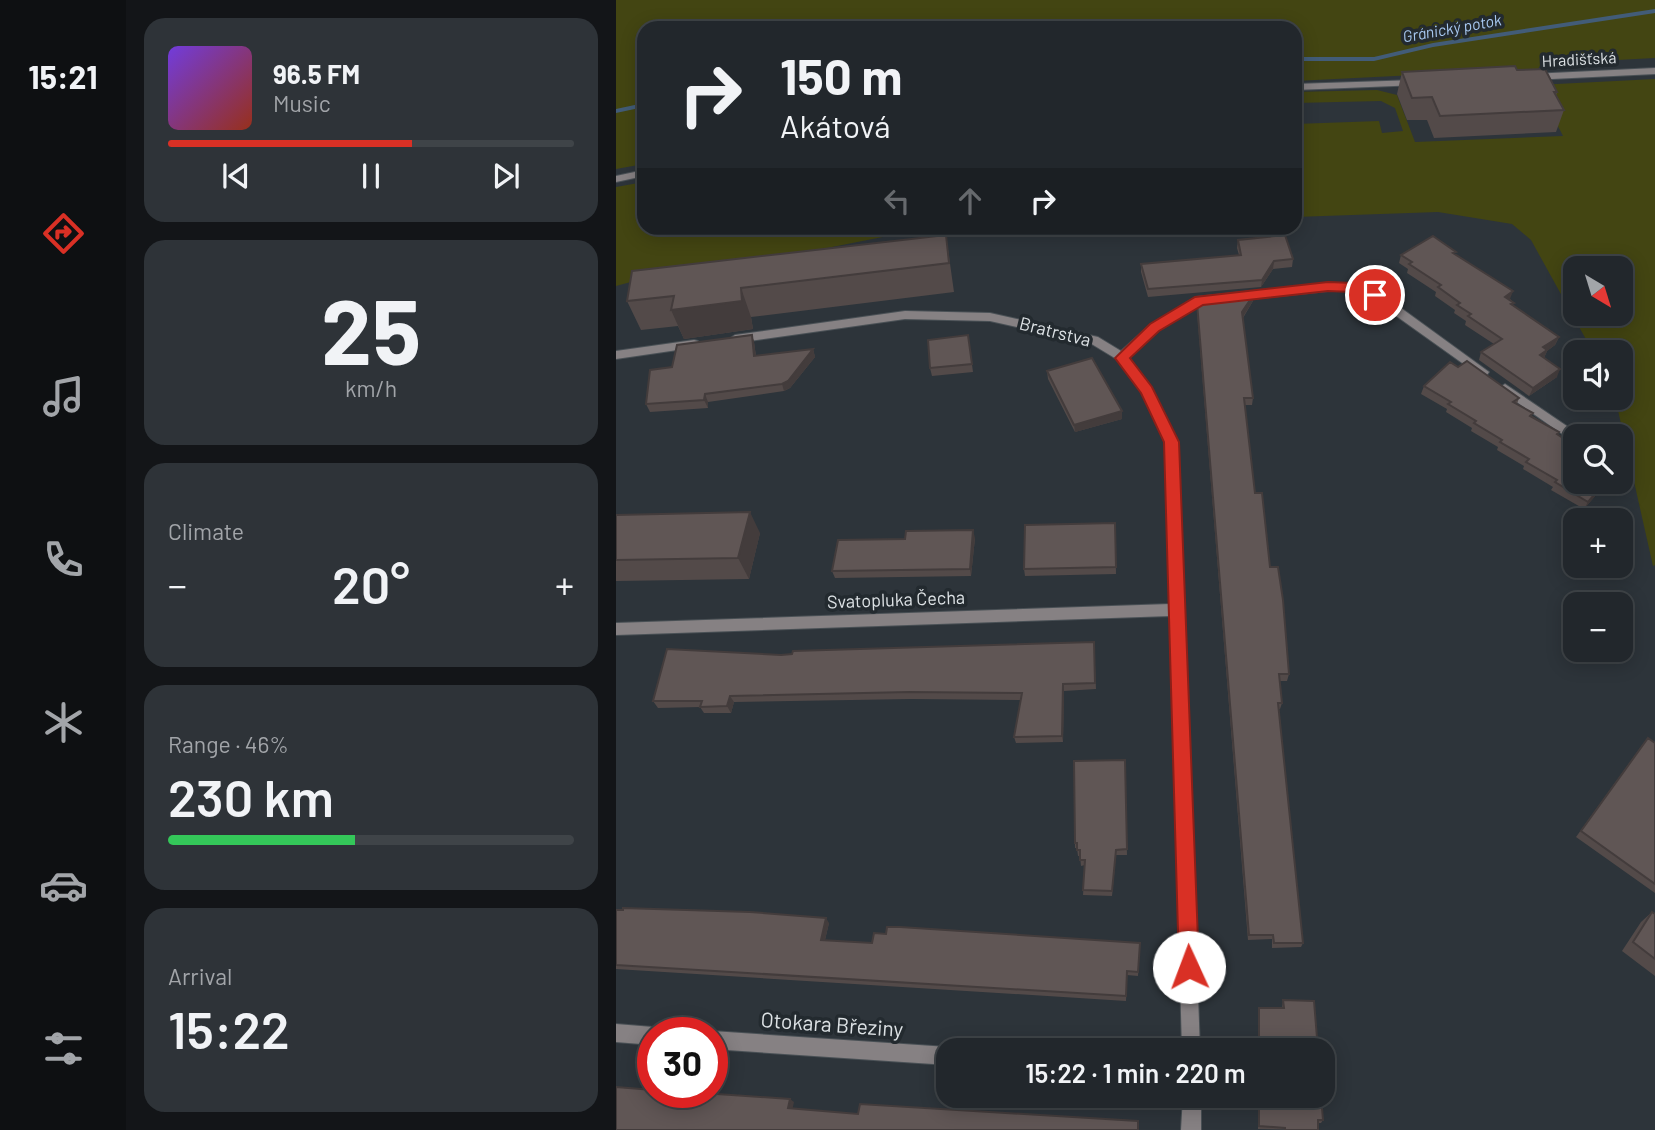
<!DOCTYPE html>
<meta charset="utf-8">
<style>
body{margin:0;font-family:Barlow,sans-serif;background:#2e3338;color:#f1f3f6;height:100vh;display:flex;flex-direction:column;font-size:26px;white-space:nowrap}
*{box-sizing:border-box;margin:0}
p{font-size:23px;color:#a2a5a9}
.icon{flex:none;width:38px;height:38px;fill:none;stroke:currentColor;stroke-width:2;stroke-linecap:round;stroke-linejoin:round}
.map{position:relative;flex:1;overflow:hidden}
.drawer{display:flex;flex-direction:column;gap:18px;padding:18px;background:#131518;width:490px}
.drawer>*{flex:none}
.banner{position:absolute;left:21px;top:21px;width:665px;height:214px;border-radius:21px;box-shadow:0 4px 18px #0003,0 0 0 2px #3f4448;background:#22272c;color:#f1f3f6;overflow:hidden}
.needle{width:46px;rotate:142deg}
.buttons{position:absolute;left:947px;top:256px;display:grid;gap:14px}
.buttons a{display:grid;place-items:center;width:70px;height:70px;border-radius:14px;background:#22272c;box-shadow:0 4px 18px #0003,0 0 0 2px #3f4448;font-size:35px}
.speed{position:absolute;left:21px;top:1017px;display:flex;gap:14px;font-size:35px;font-weight:700;text-align:center}
.speed>*{display:grid;place-content:center;width:91px;height:91px;border-radius:50%;background:#22272c;box-shadow:0 4px 18px #0003,0 0 0 2px #3f4448;line-height:1}
.speed .limit{border:10px solid #d22;background:#fff;color:#111}
.pin{position:absolute;display:grid;place-items:center;width:60px;height:60px;color:#fff;margin:-30px;border:4px solid #fff;border-radius:50%;box-shadow:0 2px 7px #0007}
.me{position:absolute;width:77px;margin:-38px;rotate:358deg;stroke-linejoin:round;filter:drop-shadow(0 0 5px #0008)}
.turn{display:flex;align-items:center;gap:24px;height:147px;padding:0 28px;font-size:32px}
.turn .icon{width:91px;height:91px;stroke-width:2.5}
.turn b{display:block;font-size:49px;line-height:60px}
.lanes{display:flex;align-items:center;height:66px;padding:0 28px;background:#0003;justify-content:center;gap:35px;direction:ltr}
.lanes .off{opacity:.35}
.big{font-size:52px;font-weight:600;line-height:1.1}
.drawer .tile{flex:1;display:flex;flex-direction:column;justify-content:center;gap:10px;min-width:0;padding:0 24px;border-radius:21px;background:#2e3338}
.drawer .dial{align-items:center;gap:0}
.dial b{font-size:91px;line-height:1}
.song{display:flex;align-items:center;gap:21px}
.cover{width:84px;height:84px;border-radius:10px;background:linear-gradient(135deg,hsl(260 70% 55%),hsl(10 70% 35%))}
.played{height:7px;border-radius:4px;background:linear-gradient(90deg,#d93025 60%,#3f4448 60%)}
.keys{display:flex;justify-content:space-around;direction:ltr}
.heat{display:flex;justify-content:space-between;align-items:center;font-size:38px;direction:ltr}
.charge{height:10px;border-radius:5px;background:linear-gradient(90deg,#34c759 46%,#3f4448 0)}
.trip{position:absolute;left:320px;top:1038px;width:399px;height:70px;border-radius:21px;background:#22272c;box-shadow:0 4px 18px #0003,0 0 0 2px #3f4448;font-weight:600;line-height:70px;text-align:center}
main{display:flex;flex:1;min-height:0}
.dock{display:flex;flex-direction:column;width:126px;justify-content:space-around;align-items:center;background:#0e1012;color:#a2a5a9}
.dock .icon{width:49px;height:49px}
.dock .current{color:#d93025}
.dock b{font-size:32px;color:#f1f3f6}
.map>svg:first-child{display:block}
.green{fill:#434512;fill-rule:evenodd}
.lines{fill:none;stroke-linecap:round;stroke-linejoin:round}
.stream{fill:#425c78;fill-rule:evenodd}
.minor-casing{stroke:#495055;stroke-width:2}
.tertiary-casing{stroke:#495055;stroke-width:2}
.minor{fill:#868183;fill-rule:evenodd}
.tertiary{fill:#868183;fill-rule:evenodd}
.wall{fill:#534a49}
.shaded-wall{fill:#433c3c}
.building{fill:#605655;stroke:#433c3c;stroke-width:2}
.route{fill:#d93025;stroke:#8d1f18;stroke-width:2}
.labels{text-anchor:middle;stroke-width:7;stroke-linejoin:round;paint-order:stroke}
.far-water-label{font-size:16px;font-style:italic;fill:#a8c9f1;stroke:#232a2f}
.far-street-label{font-size:16px;fill:#dde2e5;stroke:#232a2f}
.street-label{font-size:18px;fill:#dde2e5;stroke:#232a2f}
.near-street-label{font-size:21px;fill:#dde2e5;stroke:#232a2f}
</style>
<main>
<nav class="dock">
<b>15:21</b>
<svg class="icon current" aria-label="directions" viewBox="0 0 24 24"><path d="M12 3l9 9-9 9-9-9zM9 14v-3h6M13 9l2 2-2 2"/></svg>
<svg class="icon" aria-label="music" viewBox="0 0 24 24"><path d="M9 18V5l10-2v13"/><circle cx="6" cy="18" r="3"/><circle cx="16" cy="16" r="3"/></svg>
<svg class="icon" aria-label="phone" viewBox="0 0 24 24"><path d="M5 4h4l2 5-3 2q2 4 5 5l2-3 5 2v4C11 20 4 13 5 4z"/></svg>
<svg class="icon" aria-label="climate" viewBox="0 0 24 24"><path d="M12 3v18M4 7l16 10M4 17L20 7"/></svg>
<svg class="icon" aria-label="car" viewBox="0 0 24 24"><path d="M5 17H2v-5l4-1 3-4h7l3 4 3 1v5h-3M9 17h6M6 11h13"/><circle cx="7" cy="17" r="2"/><circle cx="17" cy="17" r="2"/></svg>
<svg class="icon" aria-label="filters" viewBox="0 0 24 24"><path d="M4 7h16M4 17h16"/><circle cx="9" cy="7" r="2"/><circle cx="15" cy="17" r="2"/></svg>
</nav>
<section class="drawer">
<div class="tile">
<div class="song"><i class="cover"></i><div><b>96.5 FM</b><p>Music</p></div></div>
<div class="played"></div>
<div class="keys"><svg class="icon" aria-label="previous" viewBox="0 0 24 24"><path d="M18 5L8 12l10 7zM5 5v14"/></svg><svg class="icon" aria-label="pause" viewBox="0 0 24 24"><path d="M8 5v14M16 5v14"/></svg><svg class="icon" aria-label="next" viewBox="0 0 24 24"><path d="M6 5l10 7-10 7zM19 5v14"/></svg></div>
</div>
<div class="tile dial"><b>25</b><p>km/h</p></div>
<div class="tile"><p>Climate</p>
<div class="heat"><a>−</a><b class="big">20°</b><a>+</a></div>
</div>
<div class="tile"><p>Range · 46%</p><b class="big">230 km</b><div class="charge"></div></div>
<div class="tile"><p>Arrival</p><b class="big">15:22</b></div>
</section>
<div class="map">
<svg width="1039" height="1130" viewBox="0 0 1039 1130">
<rect width="100%" height="100%" fill="#2d343a"/>
<path class="green" d="M 0,0 L 1039,0 L 1039,58 L 925,64 L 922,69 L 679,81 L 679,28 L 28,28 L 28,164 L 0,169 Z
M 1039,79 L 1039,565 L 1037,566 L 999,397 L 1004,397 L 1004,352 L 977,352 L 915,240 L 896,224 L 822,212 L 679,217 L 679,124 L 763,121 L 766,133 L 787,131 L 779,108 L 765,101 L 679,103 L 679,92 L 761,90 L 781,95 L 799,142 L 947,136 L 921,85 ZM 959,268 L 1004,268 L 1004,313 L 959,313 Z
M 28,182 L 28,228 L 312,228 L 105,269 L 22,280 L 0,286 L 0,187 Z"/>
<g class="lines">
<path class="stream" d="M 1039,9 L 1039,13 L 817,47 L 758,61 L 679,61 L 679,57 L 758,57 L 817,43 Z
M 28,103 L 28,107 L 0,113 L 0,109 Z"/>
<g class="minor-casing">
<path id="minor" d="M 712,283 L 737,283 L 763,292 L 873,372 L 871,375 L 863,375 L 755,298 L 736,291 L 712,291 L 587,304 L 543,330 L 513,358 L 535,388 L 562,442 L 584,1050 L 566,1050 L 554,616 L 0,635 L 0,623 L 554,604 L 550,442 L 526,393 L 502,360 L 474,343 L 374,321 L 289,319 L 119,343 L 113,339 L 119,335 L 289,311 L 374,313 L 482,337 L 505,351 L 535,324 L 580,297 Z
M 78,340 L 82,341 L 84,344 L 82,347 L 0,359 L 0,351 Z
M 889,384 L 964,435 L 959,436 L 959,443 L 885,391 L 883,388 Z
M 0,1024 L 37,1027 L 45,1032 L 37,1032 L 37,1045 L 0,1042 Z
M 96,1031 L 332,1047 L 339,1050 L 332,1050 L 332,1065 L 96,1049 L 96,1032 L 92,1032 Z
M 567,1096 L 585,1096 L 585,1130 L 565,1130 Z"/>
</g>
<g class="tertiary-casing">
<path id="tertiary" d="M 1039,68 L 1039,74 L 915,80 L 910,77 L 915,74 Z
M 800,80 L 803,81 L 803,85 L 679,90 L 679,84 Z
M 28,170 L 28,176 L 0,182 L 0,176 Z"/>
</g>
<use href="#minor" class="minor"/>
<use href="#tertiary" class="tertiary"/>
</g>
<path class="wall" d="M 901,70 L 941,92 L 940,96 L 948,110 L 940,132 L 818,138 L 811,120 L 791,120 L 781,94 L 786,72 Z
M 330,235 L 338,292 L 135,317 L 137,329 L 68,339 L 62,326 L 25,330 L 11,301 Z
M 622,240 L 677,259 L 676,267 L 657,269 L 645,287 L 532,297 L 525,272 L 525,264 L 623,255 L 621,248 Z
M 785,255 L 839,255 L 894,299 L 898,303 L 896,306 L 943,337 L 939,345 L 931,351 L 928,358 L 941,377 L 913,396 L 863,360 L 865,352 L 878,344 L 849,325 L 850,321 L 838,313 L 839,310 L 819,296 L 820,292 L 791,273 L 792,269 L 783,263 Z
M 638,294 L 637,301 L 627,318 L 637,398 L 636,405 L 629,405 L 639,493 L 654,567 L 673,674 L 671,681 L 663,681 L 666,703 L 664,709 L 663,709 L 687,943 L 685,947 L 656,948 L 656,939 L 632,940 L 581,311 L 581,303 Z
M 136,335 L 138,342 L 140,356 L 197,349 L 199,357 L 174,388 L 168,391 L 92,402 L 92,408 L 34,412 L 30,404 L 56,367 Z
M 352,335 L 357,372 L 316,376 L 314,368 Z
M 431,371 L 506,411 L 506,419 L 459,432 L 432,379 Z
M 808,386 L 903,398 L 901,404 L 916,416 L 943,432 L 942,435 L 959,481 L 992,481 L 968,509 L 935,490 L 937,487 L 907,469 L 908,466 L 881,450 L 882,447 L 855,431 L 856,428 L 830,412 L 831,409 L 805,394 Z
M 0,515 L 144,533 L 133,579 L 0,581 Z
M 499,523 L 500,574 L 409,576 L 408,569 Z
M 359,538 L 355,576 L 219,578 L 216,571 L 289,539 Z
M 478,642 L 480,689 L 448,691 L 447,742 L 400,743 L 398,737 L 405,700 L 295,699 L 118,702 L 115,713 L 88,713 L 84,707 L 42,708 L 37,701 L 165,655 Z
M 1039,743 L 1039,893 L 960,837 L 1027,744 Z
M 509,760 L 511,855 L 500,855 L 496,896 L 467,895 L 469,865 L 465,866 L 464,856 L 462,856 L 461,848 L 459,848 L 459,843 Z
M 0,910 L 213,923 L 209,940 L 256,943 L 524,943 L 522,976 L 511,975 L 510,1001 L 0,969 Z
M 1036,912 L 1039,914 L 1039,976 L 1006,951 L 1025,922 Z
M 667,1000 L 702,1050 L 642,1050 L 642,1012 L 643,1008 L 666,1008 Z
M 642,1096 L 705,1096 L 707,1120 L 705,1123 L 702,1123 L 702,1130 L 642,1129 Z"/>
<path class="shaded-wall" d="M 658,261 L 657,269 L 645,287 L 646,280 Z
M 125,288 L 135,317 L 137,329 L 68,339 L 55,310 Z
M 897,291 L 894,299 L 886,305 L 889,297 Z
M 638,294 L 637,301 L 625,320 L 626,312 Z
M 136,335 L 138,342 L 141,364 L 138,356 Z
M 943,337 L 939,345 L 931,351 L 928,358 L 921,363 L 927,347 Z
M 197,349 L 199,357 L 174,388 L 168,391 L 166,384 Z
M 944,369 L 941,377 L 913,396 L 917,388 Z
M 89,394 L 92,402 L 92,408 L 88,400 Z
M 506,411 L 506,419 L 459,432 L 458,425 Z
M 990,481 L 992,481 L 968,509 L 972,502 Z
M 134,512 L 144,533 L 133,579 L 122,558 Z
M 357,530 L 359,538 L 355,576 L 354,569 Z
M 447,684 L 448,691 L 447,742 L 446,736 Z
M 114,696 L 118,702 L 115,713 L 111,706 Z
M 210,918 L 213,923 L 208,944 L 205,940 Z
M 174,1099 L 178,1102 L 176,1111 L 172,1108 Z"/>
<path class="building" d="M 899,66 L 901,70 L 929,69 L 941,92 L 938,92 L 948,110 L 824,116 L 816,97 L 796,98 L 786,72 Z
M 330,235 L 333,263 L 125,288 L 126,301 L 55,310 L 58,296 L 11,301 L 16,271 Z
M 669,235 L 677,259 L 658,261 L 646,280 L 532,289 L 525,264 L 625,255 L 622,240 Z
M 817,236 L 840,252 L 837,253 L 897,291 L 889,297 L 898,303 L 895,304 L 943,337 L 927,347 L 931,350 L 924,355 L 944,369 L 917,388 L 865,352 L 886,339 L 852,316 L 855,314 L 841,305 L 844,303 L 822,287 L 825,285 L 793,264 L 796,262 L 785,255 Z
M 638,294 L 626,312 L 637,398 L 628,398 L 639,493 L 646,493 L 654,567 L 662,567 L 667,600 L 673,674 L 663,674 L 666,703 L 662,703 L 687,943 L 658,943 L 657,935 L 633,935 L 581,303 L 588,299 Z
M 136,335 L 138,356 L 197,349 L 172,381 L 166,384 L 89,394 L 88,400 L 30,404 L 34,370 L 56,367 L 61,345 Z
M 352,335 L 356,364 L 314,368 L 312,340 Z
M 476,358 L 506,411 L 458,425 L 431,371 Z
M 851,361 L 903,398 L 897,402 L 917,413 L 914,416 L 943,432 L 941,434 L 959,446 L 959,481 L 990,481 L 972,502 L 939,482 L 941,480 L 910,462 L 913,459 L 884,442 L 886,440 L 858,423 L 860,421 L 832,404 L 835,402 L 808,386 L 834,362 L 842,367 Z
M 134,512 L 122,558 L 0,560 L 0,515 Z
M 499,523 L 500,567 L 408,569 L 409,525 Z
M 357,530 L 354,569 L 216,571 L 222,540 L 289,539 L 290,531 Z
M 478,642 L 479,683 L 447,684 L 446,736 L 398,737 L 406,693 L 293,692 L 114,696 L 111,706 L 84,707 L 86,701 L 37,701 L 51,649 L 165,655 L 176,654 L 177,651 Z
M 1032,738 L 1039,743 L 1039,884 L 965,831 Z
M 509,760 L 511,849 L 500,850 L 496,891 L 467,890 L 469,860 L 464,860 L 464,850 L 461,850 L 461,843 L 459,843 L 458,761 Z
M 7,908 L 134,912 L 210,918 L 205,940 L 256,943 L 258,933 L 270,934 L 271,927 L 284,927 L 524,943 L 522,972 L 511,971 L 510,996 L 0,965 L 0,910 L 7,910 Z
M 1036,912 L 1039,914 L 1039,959 L 1017,942 Z
M 667,1000 L 698,1001 L 702,1050 L 643,1050 L 643,1008 L 668,1008 Z
M 0,1087 L 37,1090 L 37,1092 L 72,1092 L 174,1099 L 172,1108 L 242,1114 L 244,1104 L 522,1121 L 522,1130 L 0,1130 Z
M 643,1096 L 705,1096 L 707,1120 L 702,1120 L 702,1130 L 669,1130 L 669,1128 L 643,1126 Z"/>
<path class="route" d="M 712,282 L 737,283 L 765,295 L 759,299 L 736,292 L 712,291 L 587,305 L 543,331 L 514,358 L 536,387 L 563,442 L 583,967 L 580,975 L 573,977 L 565,975 L 563,967 L 548,442 L 525,393 L 499,358 L 534,324 L 579,297 Z"/>
<g class="labels">
<g class="far-water-label">
<text transform="translate(836 28) rotate(-10)" y="6">Gránický potok</text>
</g>
<g class="far-street-label">
<text transform="translate(963 59) rotate(-3)" y="6">Hradišťská</text>
</g>
<g class="street-label">
<text transform="translate(439 332) rotate(14)" y="6">Bratrstva</text>
<text transform="translate(280 600) rotate(-2)" y="6">Svatopluka Čecha</text>
</g>
<g class="near-street-label">
<text transform="translate(216 1025) rotate(4)" y="7">Otokara Březiny</text>
</g>
</g>
</svg>
<div class="buttons">
<a><svg class="needle" viewBox="-14 -14 28 28"><path d="M0-13l5 13h-10z" fill="#e53935"/><path d="M0 13l5-13h-10z" fill="#a2a5a9"/></svg></a>
<a><svg class="icon" aria-label="sound" viewBox="0 0 24 24"><path d="M4 9h4l5-4v14l-5-4H4zM17 9q2 3 0 6"/></svg></a>
<a><svg class="icon" aria-label="search" viewBox="0 0 24 24"><circle cx="10" cy="10" r="6"/><path d="M15 15l6 6"/></svg></a>
<a>+</a>
<a>−</a>
</div>
<div class="speed"><div class="limit">30</div></div>
<div class="pin" style="left:759px;top:295px;background:#d93025"><svg class="icon" aria-label="arrive" viewBox="0 0 24 24"><path d="M6 21V4h12l-3 4 3 4H6"/></svg></div>
<svg class="me" style="left:573px;top:967px" viewBox="-20 -20 40 40"><circle r="19" fill="#fff"/><path d="M0-13L10 11 0 6-10 11z" fill="#d93025"/></svg>
<div class="trip">15:22 · 1 min · 220 m</div>
<div class="banner">
<div class="turn"><svg class="icon" aria-label="right" viewBox="0 0 24 24"><path d="M7 20v-9h11M14 6l5 5-5 5"/></svg><div><b>150 m</b>Akátová</div></div>
<div class="lanes"><svg class="icon off" aria-label="left" viewBox="0 0 24 24"><path d="M17 20v-9H6M10 6l-5 5 5 5"/></svg><svg class="icon off" aria-label="ahead" viewBox="0 0 24 24"><path d="M12 20V5M6 11l6-6 6 6"/></svg><svg class="icon" aria-label="right" viewBox="0 0 24 24"><path d="M7 20v-9h11M14 6l5 5-5 5"/></svg></div>
</div>
</div>
</main>
